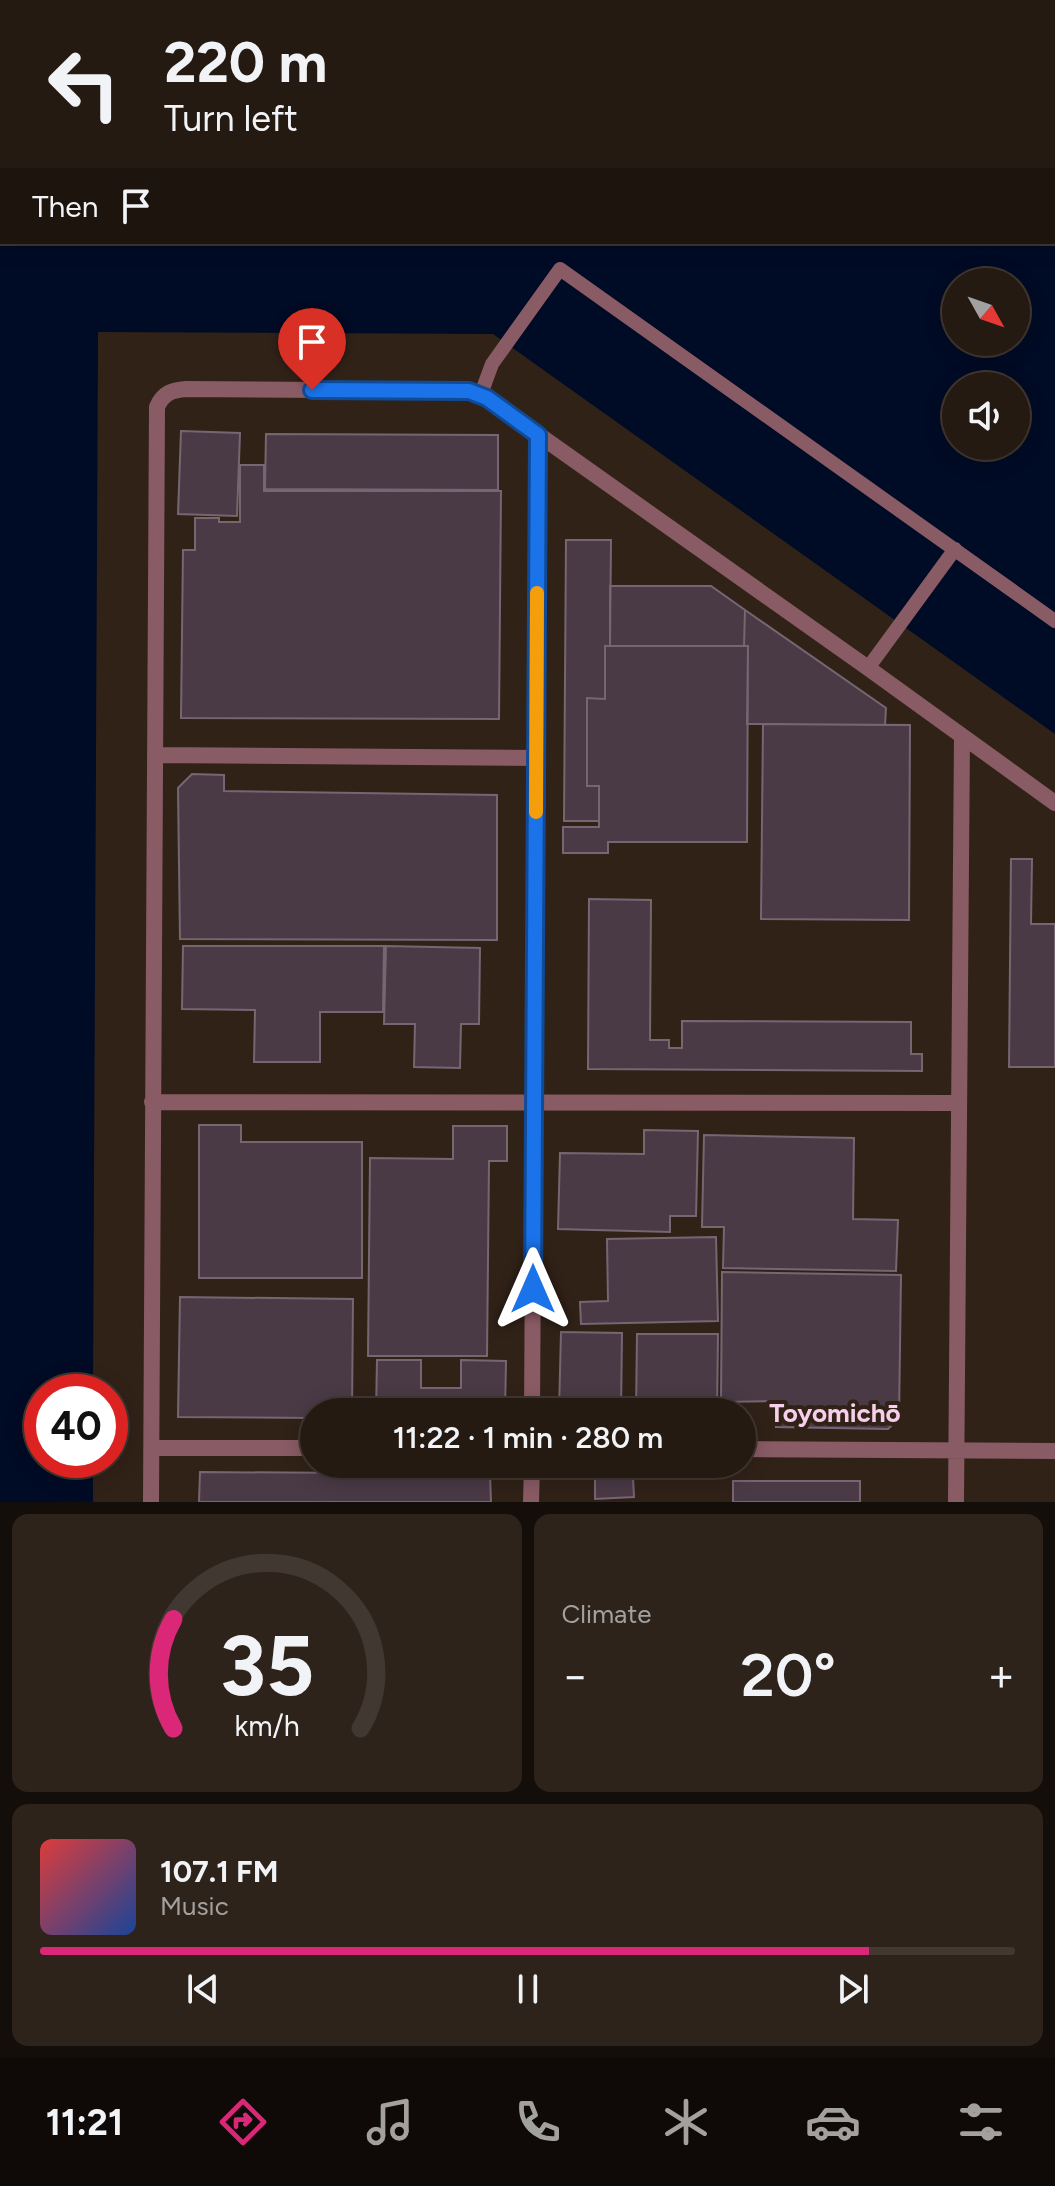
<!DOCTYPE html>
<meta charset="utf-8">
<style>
body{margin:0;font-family:Figtree,sans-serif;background:#2d231b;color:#f1f3f6;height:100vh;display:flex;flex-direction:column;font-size:30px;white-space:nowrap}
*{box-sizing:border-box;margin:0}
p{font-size:26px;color:#a3a19f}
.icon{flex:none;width:44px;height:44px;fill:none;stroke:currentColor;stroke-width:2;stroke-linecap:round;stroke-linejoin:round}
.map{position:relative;height:1502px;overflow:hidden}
.details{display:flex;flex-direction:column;gap:12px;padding:12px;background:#140e0a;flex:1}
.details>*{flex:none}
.banner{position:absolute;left:0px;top:0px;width:1056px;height:244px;box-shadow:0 4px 20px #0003,0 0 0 2px #423832;background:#251a12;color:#f1f3f6;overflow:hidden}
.needle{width:52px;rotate:130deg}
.tools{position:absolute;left:942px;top:268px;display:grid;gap:16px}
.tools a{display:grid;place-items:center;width:88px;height:88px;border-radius:50%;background:#251a12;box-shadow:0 4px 20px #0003,0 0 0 2px #423832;font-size:40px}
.speed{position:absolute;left:24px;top:1374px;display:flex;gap:16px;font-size:40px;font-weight:700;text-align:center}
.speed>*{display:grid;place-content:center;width:104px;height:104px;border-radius:50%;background:#251a12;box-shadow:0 4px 20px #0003,0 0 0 2px #423832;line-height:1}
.speed .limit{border:12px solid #d22;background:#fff;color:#111}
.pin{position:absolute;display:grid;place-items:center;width:68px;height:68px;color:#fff;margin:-82px -34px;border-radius:50% 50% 50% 0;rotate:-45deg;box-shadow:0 0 8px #0007}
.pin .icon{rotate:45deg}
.me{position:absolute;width:88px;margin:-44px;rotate:0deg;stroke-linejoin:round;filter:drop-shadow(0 0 6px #0008)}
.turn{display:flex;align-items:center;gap:28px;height:168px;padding:0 32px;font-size:36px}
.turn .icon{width:104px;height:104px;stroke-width:2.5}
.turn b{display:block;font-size:56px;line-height:68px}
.then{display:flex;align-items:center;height:76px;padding:0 32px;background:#0003;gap:16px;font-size:30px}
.big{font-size:60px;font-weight:600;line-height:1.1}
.details .card{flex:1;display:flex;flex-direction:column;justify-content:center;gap:12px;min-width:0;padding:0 28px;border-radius:16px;background:#2d231b}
.details .dial{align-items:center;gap:0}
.dial svg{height:208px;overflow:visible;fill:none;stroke:#423832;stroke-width:7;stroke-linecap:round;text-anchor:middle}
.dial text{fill:#f1f3f6;stroke:none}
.song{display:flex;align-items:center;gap:24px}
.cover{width:96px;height:96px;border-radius:12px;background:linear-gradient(135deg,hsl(0 70% 55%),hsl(220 70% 35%))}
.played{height:8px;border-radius:4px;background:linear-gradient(90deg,#db2777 85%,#423832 85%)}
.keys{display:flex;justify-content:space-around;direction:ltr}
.heat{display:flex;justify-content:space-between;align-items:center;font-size:44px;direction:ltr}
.details .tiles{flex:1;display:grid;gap:12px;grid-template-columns:1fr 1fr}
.card:last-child{grid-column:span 2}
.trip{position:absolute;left:300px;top:1398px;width:456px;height:80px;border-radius:40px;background:#251a12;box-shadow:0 4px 20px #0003,0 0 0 2px #423832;font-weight:600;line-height:80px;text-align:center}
.dock{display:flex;height:128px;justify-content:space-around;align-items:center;background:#0f0a07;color:#a3a19f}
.dock .icon{width:56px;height:56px}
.dock .active{color:#db2777}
.dock b{font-size:36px;color:#f1f3f6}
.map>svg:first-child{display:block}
.water{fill:#000b25;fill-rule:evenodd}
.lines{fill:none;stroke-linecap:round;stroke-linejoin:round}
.ferry{stroke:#cae0fa;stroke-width:2;stroke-dasharray:10 8;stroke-linecap:butt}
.building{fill:#4a3a46;stroke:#776572;stroke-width:2}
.service{stroke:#895b65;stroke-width:14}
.tertiary{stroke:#895b65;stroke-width:16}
.route-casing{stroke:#114b97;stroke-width:20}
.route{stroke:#1a73e8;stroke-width:14}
.slow{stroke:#f59e0b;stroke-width:14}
.labels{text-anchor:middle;stroke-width:8;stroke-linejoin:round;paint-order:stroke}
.neighbourhood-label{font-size:26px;font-weight:bold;fill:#f7ceeb;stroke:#312218}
</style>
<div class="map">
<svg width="1055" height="1502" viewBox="0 0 1055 1502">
<rect width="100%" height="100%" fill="#312218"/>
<path class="water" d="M 0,0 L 1055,0 L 1055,734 L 493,334 L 98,332 L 93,1392 L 42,1392 L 42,1460 L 93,1460 L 93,1502 L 0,1502 ZM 2,2 L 1054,2 L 1054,242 L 2,242 ZM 956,282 L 1016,282 L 1016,342 L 956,342 ZM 956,386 L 1016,386 L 1016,446 L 956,446 Z"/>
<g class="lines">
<path class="ferry" d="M 184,2 L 186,0
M 0,188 L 2,186"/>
</g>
<path class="building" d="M 181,431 L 240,433 L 237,516 L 178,514 Z
M 266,434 L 498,435 L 498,490 L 265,489 Z
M 240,465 L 264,465 L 264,491 L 501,491 L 499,719 L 181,718 L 183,550 L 195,550 L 195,518 L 219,518 L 219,522 L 240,522 Z
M 566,540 L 611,540 L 610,646 L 605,646 L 605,699 L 587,698 L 587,786 L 599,786 L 599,821 L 564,821 Z
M 610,586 L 711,586 L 745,610 L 744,646 L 610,646 Z
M 745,610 L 886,708 L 885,725 L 747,724 L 748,646 L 744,646 Z
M 605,646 L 748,646 L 747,842 L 608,842 L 608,853 L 563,853 L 563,827 L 599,827 L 599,786 L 587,786 L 587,698 L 605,699 Z
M 763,724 L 910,725 L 909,920 L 761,919 Z
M 192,774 L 224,775 L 224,791 L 497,795 L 497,940 L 180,939 L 178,788 Z
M 1011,859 L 1032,859 L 1031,924 L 1055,924 L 1055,1067 L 1009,1067 Z
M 589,899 L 651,900 L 650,1040 L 669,1040 L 669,1048 L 682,1048 L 682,1021 L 911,1022 L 911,1054 L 922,1054 L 922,1071 L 588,1069 Z
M 183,946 L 384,946 L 383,1012 L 320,1012 L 320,1062 L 254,1062 L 255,1010 L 182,1009 Z
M 386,946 L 480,948 L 479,1024 L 461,1024 L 460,1068 L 414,1067 L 415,1024 L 384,1024 Z
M 199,1125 L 241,1125 L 241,1142 L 362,1142 L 362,1278 L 199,1278 Z
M 453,1126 L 507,1126 L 507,1161 L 489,1161 L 487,1356 L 368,1356 L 370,1158 L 453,1159 Z
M 644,1130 L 698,1131 L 696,1216 L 670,1216 L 670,1232 L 558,1229 L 560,1153 L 644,1154 Z
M 704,1135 L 854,1138 L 853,1219 L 898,1220 L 896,1271 L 723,1268 L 724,1227 L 702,1227 Z
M 716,1237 L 718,1321 L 581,1324 L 580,1302 L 608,1301 L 607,1239 Z
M 722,1272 L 901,1275 L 899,1418 L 888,1429 L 776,1427 L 777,1401 L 721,1402 Z
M 180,1297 L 353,1299 L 352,1412 L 314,1412 L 314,1418 L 178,1417 Z
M 561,1332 L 622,1333 L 621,1412 L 559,1411 Z
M 637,1334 L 718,1334 L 717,1412 L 636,1412 Z
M 377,1360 L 421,1360 L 421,1388 L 461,1388 L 461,1360 L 506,1361 L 505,1412 L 376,1412 Z
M 200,1472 L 490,1474 L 491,1502 L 199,1502 Z
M 633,1477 L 634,1497 L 595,1499 L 595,1479 Z
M 733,1481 L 860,1481 L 860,1502 L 733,1502 Z"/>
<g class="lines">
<path class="service" d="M 481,394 L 492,364 L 560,269 L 1055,621
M 868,668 L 955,549"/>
<path class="tertiary" d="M 155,755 L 536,758
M 152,1102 L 958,1103
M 532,1412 L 538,435
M 152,1448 L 314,1448
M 742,1449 L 1055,1451
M 151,1502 L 157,407 C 163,393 172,390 186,389 L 469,391 L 481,394 L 868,668 L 1055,803
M 531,1502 L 532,1464
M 956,1502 L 962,736"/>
</g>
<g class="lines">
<g class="route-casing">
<path id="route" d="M 312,390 L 469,391 L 487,398 L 538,435 L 533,1289"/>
</g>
<use href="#route" class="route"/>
<path class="slow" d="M 536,812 L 537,593"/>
</g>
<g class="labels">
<g class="neighbourhood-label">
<text x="835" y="1422">Toyomichō</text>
</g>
</g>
</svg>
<div class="tools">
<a><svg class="needle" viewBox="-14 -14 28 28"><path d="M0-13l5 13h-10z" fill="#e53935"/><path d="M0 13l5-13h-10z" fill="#a3a19f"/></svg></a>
<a><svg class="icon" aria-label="sound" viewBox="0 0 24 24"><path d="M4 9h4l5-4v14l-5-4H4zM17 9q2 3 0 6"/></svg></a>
</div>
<div class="speed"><div class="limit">40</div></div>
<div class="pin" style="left:312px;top:390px;background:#d93025"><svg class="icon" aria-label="arrive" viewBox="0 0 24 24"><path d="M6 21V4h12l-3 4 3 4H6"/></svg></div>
<svg class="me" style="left:533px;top:1289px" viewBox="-20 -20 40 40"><path d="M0-17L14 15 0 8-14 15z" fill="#1a73e8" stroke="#fff" stroke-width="4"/></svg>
<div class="trip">11:22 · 1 min · 280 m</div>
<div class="banner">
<div class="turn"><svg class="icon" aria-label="left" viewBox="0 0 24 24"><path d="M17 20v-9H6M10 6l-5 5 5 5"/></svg><div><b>220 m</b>Turn left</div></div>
<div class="then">Then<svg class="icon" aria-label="arrive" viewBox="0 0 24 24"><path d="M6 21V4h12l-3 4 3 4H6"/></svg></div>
</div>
</div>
<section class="details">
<div class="tiles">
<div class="card dial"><svg viewBox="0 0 100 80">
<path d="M14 69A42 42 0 1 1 86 69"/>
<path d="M14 69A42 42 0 0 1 14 27" stroke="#db2777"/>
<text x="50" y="56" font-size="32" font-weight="700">35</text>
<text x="50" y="72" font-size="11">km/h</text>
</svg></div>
<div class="card"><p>Climate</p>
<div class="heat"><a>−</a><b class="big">20°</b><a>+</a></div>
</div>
<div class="card">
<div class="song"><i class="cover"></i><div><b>107.1 FM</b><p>Music</p></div></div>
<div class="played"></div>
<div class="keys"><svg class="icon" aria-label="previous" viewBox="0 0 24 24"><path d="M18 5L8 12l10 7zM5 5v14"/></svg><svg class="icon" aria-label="pause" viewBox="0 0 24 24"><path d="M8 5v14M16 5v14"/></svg><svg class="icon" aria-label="next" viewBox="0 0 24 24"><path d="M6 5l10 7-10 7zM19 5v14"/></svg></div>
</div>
</div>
</section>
<nav class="dock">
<b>11:21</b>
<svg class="icon active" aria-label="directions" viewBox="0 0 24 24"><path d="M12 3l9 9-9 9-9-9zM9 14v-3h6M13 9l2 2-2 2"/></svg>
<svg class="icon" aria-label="music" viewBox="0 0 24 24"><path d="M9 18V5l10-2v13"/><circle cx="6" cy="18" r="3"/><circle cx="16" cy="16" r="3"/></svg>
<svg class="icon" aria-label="phone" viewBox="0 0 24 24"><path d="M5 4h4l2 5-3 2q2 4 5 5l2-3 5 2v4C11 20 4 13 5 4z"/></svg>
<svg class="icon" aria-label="climate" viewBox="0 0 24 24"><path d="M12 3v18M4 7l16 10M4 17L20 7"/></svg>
<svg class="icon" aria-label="car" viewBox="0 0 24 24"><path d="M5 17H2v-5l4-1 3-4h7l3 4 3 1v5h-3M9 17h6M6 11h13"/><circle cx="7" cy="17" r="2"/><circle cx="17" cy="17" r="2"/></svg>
<svg class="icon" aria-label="filters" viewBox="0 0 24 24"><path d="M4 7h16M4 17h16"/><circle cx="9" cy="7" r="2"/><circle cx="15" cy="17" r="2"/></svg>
</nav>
